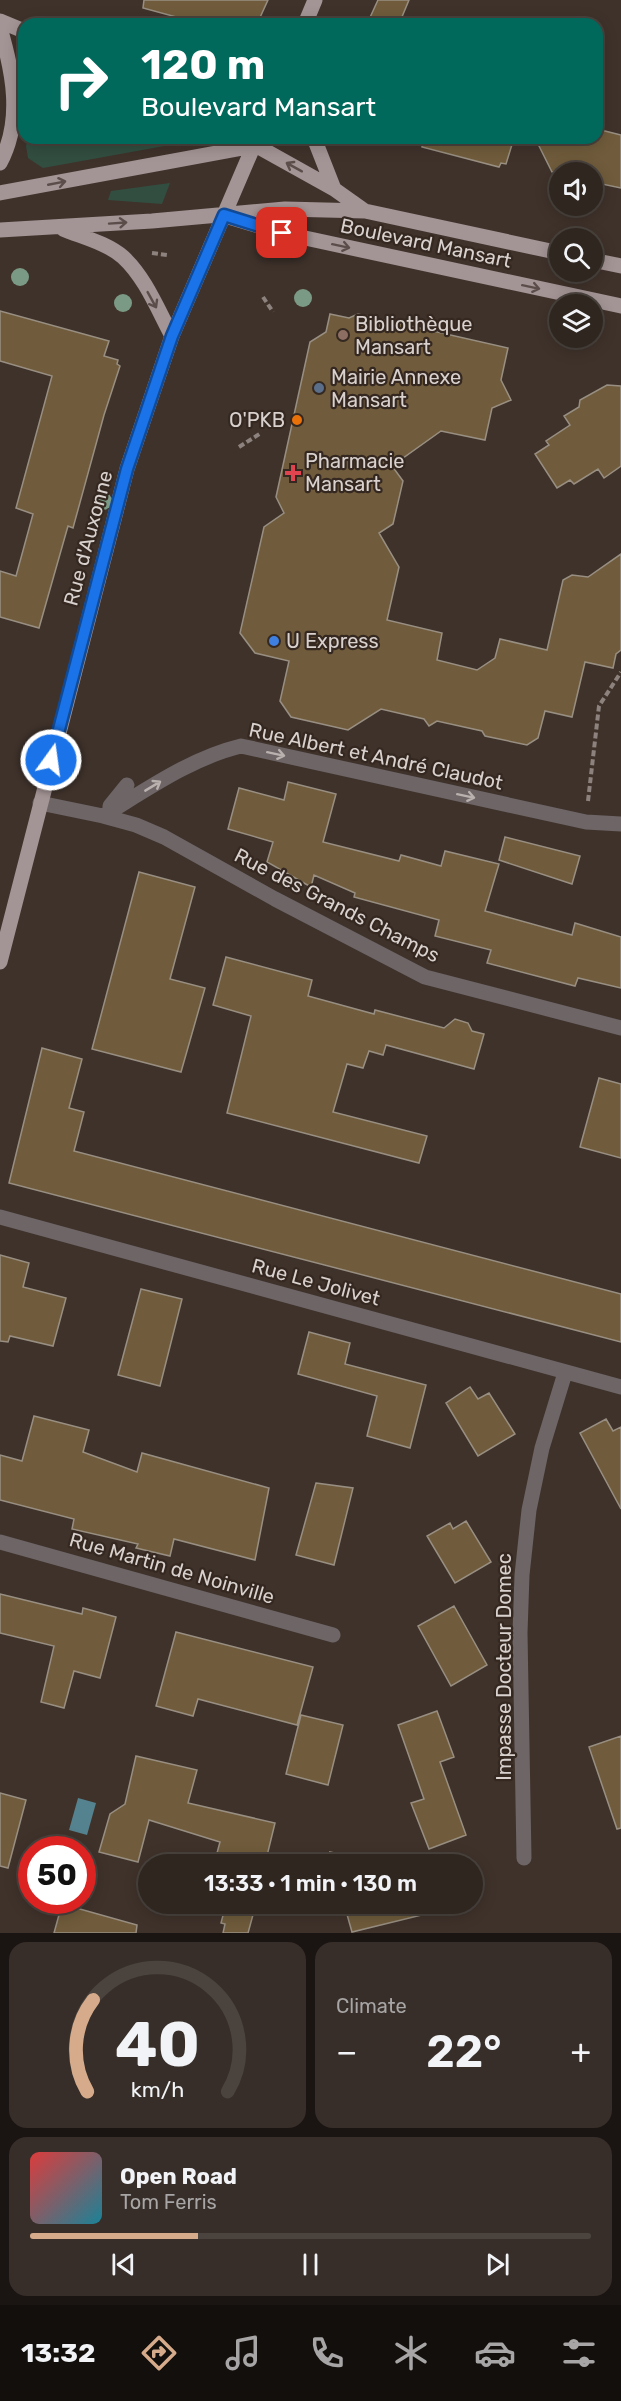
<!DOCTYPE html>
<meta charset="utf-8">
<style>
body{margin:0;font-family:Rubik,sans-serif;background:#372e29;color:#f1f3f6;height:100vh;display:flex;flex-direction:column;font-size:22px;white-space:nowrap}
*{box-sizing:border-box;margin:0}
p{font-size:20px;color:#a7a5a5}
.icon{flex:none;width:33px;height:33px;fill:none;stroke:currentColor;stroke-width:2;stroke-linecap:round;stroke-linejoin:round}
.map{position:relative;height:1933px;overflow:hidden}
.panel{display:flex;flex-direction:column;gap:9px;padding:9px;background:#1a1512;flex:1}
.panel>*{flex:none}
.top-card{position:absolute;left:18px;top:18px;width:585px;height:126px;border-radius:18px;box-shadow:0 3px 15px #0003,0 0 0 2px #4a433e;background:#00695c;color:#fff;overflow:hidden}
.tools{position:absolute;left:549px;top:162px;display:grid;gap:12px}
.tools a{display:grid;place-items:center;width:54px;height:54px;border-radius:50%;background:#2f2620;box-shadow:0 3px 15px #0003,0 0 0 2px #4a433e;font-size:30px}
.speed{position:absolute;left:18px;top:1836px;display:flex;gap:12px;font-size:30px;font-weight:700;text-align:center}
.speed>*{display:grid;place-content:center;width:78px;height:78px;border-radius:50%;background:#2f2620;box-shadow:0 3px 15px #0003,0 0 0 2px #4a433e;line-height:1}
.speed .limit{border:9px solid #d22;background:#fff;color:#111}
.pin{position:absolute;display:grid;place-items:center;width:51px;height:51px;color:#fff;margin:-26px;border-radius:12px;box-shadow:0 3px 9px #0006}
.me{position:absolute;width:66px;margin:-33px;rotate:14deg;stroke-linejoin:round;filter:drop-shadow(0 0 4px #0008)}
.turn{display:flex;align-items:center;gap:21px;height:126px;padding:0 24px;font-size:27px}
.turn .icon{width:78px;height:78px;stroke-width:2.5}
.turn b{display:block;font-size:42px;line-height:51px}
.big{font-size:45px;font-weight:600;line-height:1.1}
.panel .tile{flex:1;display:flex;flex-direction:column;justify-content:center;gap:9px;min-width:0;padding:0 21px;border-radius:18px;background:#372e29}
.panel .dial{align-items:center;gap:0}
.dial svg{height:156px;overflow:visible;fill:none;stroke:#4a433e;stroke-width:7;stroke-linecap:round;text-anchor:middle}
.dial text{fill:#f1f3f6;stroke:none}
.song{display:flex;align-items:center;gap:18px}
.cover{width:72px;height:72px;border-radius:9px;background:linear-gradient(135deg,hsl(0 70% 55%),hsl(190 70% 35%))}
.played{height:6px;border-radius:3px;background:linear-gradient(90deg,#d6ab8b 30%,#4a433e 30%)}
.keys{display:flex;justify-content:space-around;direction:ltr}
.heat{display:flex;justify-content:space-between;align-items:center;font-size:33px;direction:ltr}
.panel .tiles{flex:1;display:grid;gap:9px;grid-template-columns:1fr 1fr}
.tile:last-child{grid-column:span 2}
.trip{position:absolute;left:138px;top:1854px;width:345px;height:60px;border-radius:30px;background:#2f2620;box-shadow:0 3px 15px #0003,0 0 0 2px #4a433e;font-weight:600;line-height:60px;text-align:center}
.tab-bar{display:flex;height:96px;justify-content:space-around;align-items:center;background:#130f0d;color:#a7a5a5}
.tab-bar .icon{width:42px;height:42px}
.tab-bar .active{color:#d6ab8b}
.tab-bar b{font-size:27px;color:#f1f3f6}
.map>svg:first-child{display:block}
.green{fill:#324e40}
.water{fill:#55828f}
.building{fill:#705c3c;stroke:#988f82;stroke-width:1.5}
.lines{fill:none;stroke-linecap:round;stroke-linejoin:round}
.path{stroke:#8d827d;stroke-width:4;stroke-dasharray:6 3;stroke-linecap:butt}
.minor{stroke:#6d6566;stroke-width:15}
.major{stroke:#a39495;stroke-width:15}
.tree{fill:#7b9a85}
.oneway{stroke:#5b4e4a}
.oneway2{stroke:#b9b1ae}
.route-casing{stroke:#114b97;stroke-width:15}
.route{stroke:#1a73e8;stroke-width:10}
.education-dot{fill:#8d6e63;stroke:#342821;stroke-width:2}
.service-dot{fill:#5c6f8a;stroke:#342821;stroke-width:2}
.food-dot{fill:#e8710a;stroke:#342821;stroke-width:2}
.health-dot{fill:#e0444e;stroke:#342821;stroke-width:2}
.shop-dot{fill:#3f7fe0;stroke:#342821;stroke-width:2}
.labels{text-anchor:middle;stroke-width:4.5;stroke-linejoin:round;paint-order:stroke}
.street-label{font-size:20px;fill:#d9d1cd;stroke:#342821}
.poi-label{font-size:20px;fill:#d9d1cd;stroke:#342821;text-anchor:start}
</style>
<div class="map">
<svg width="621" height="1933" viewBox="0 0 621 1933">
<rect width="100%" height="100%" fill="#3f322b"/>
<path class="green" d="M 28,138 L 191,138 L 192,141 L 43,168 L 28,158 L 26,146 Z
M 170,183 L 162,204 L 108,200 L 111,191 Z"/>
<path class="water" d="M 78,1798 L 96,1803 L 87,1835 L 69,1830 Z"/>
<path class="building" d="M 144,0 L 268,0 L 257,24 L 202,24 L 143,8 Z
M 378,0 L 409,0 L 399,24 L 367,24 Z
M 597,129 L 621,135 L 621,188 L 592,182 L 592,172 L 552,172 L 535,138 L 597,138 Z
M 423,138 L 514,138 L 506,164 L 501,163 L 499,167 L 422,147 Z
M 0,311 L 109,341 L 104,356 L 118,360 L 117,364 L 120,366 L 104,415 L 73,528 L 68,526 L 39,628 L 0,617 L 0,571 L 16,576 L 33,514 L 16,508 L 52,376 L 0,361 Z
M 330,314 L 349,318 L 358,314 L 508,348 L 501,380 L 511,400 L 492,408 L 485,440 L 441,431 L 392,466 L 403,481 L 393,524 L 379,533 L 399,567 L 387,620 L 442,633 L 437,660 L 477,670 L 495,658 L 500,639 L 547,650 L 563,580 L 572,575 L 588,577 L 621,554 L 621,650 L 616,654 L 613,668 L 585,662 L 572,717 L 545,711 L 538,738 L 527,745 L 485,736 L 482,731 L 437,721 L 429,726 L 424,719 L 381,709 L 348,730 L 291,717 L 280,701 L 289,661 L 255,653 L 240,633 L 264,527 L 284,513 L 276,497 L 310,342 L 326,332 Z
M 607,385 L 621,386 L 621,466 L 604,478 L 598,469 L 574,484 L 570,480 L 557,488 L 535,454 L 549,445 L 546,441 L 570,425 L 564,416 L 579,407 L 580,400 Z
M 288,782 L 336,794 L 323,842 L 399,861 L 401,855 L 441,866 L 445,851 L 499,864 L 485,911 L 572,935 L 575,923 L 621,937 L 621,988 L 578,978 L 575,986 L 487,963 L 491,950 L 435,936 L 439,920 L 354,897 L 355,893 L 314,875 L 311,887 L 267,862 L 273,842 L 228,829 L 239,788 L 284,800 Z
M 505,837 L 580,856 L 572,884 L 499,860 Z
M 139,872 L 195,887 L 170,979 L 205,988 L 181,1072 L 92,1049 Z
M 226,957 L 312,980 L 308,996 L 374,1014 L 375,1010 L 444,1028 L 455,1019 L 468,1023 L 472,1031 L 484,1034 L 474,1069 L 386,1045 L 383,1055 L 369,1051 L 363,1068 L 347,1064 L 333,1112 L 427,1136 L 419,1163 L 227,1113 L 251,1016 L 213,1005 Z
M 42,1048 L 82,1059 L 69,1108 L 84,1112 L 74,1151 L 621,1294 L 621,1342 L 9,1183 Z
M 599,1078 L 621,1084 L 621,1158 L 580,1147 Z
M 0,1255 L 29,1263 L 23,1287 L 66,1298 L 53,1346 L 10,1336 L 8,1342 L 0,1341 Z
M 141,1289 L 182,1299 L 160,1386 L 118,1375 Z
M 309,1332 L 350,1343 L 345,1364 L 426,1385 L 410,1448 L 367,1436 L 377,1396 L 298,1374 Z
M 470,1387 L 478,1399 L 489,1393 L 515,1434 L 478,1456 L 446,1403 Z
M 34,1416 L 89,1430 L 83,1452 L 137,1472 L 142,1453 L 269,1488 L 255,1560 L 174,1539 L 170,1556 L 136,1548 L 138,1544 L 72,1529 L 74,1519 L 0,1500 L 0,1455 L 22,1461 Z
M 606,1419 L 613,1431 L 621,1427 L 621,1509 L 580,1433 Z
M 316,1483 L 353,1488 L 334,1565 L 296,1555 Z
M 466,1521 L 491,1562 L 455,1583 L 427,1536 L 450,1523 L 453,1529 Z
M 0,1594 L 82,1614 L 83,1608 L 116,1617 L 100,1678 L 74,1671 L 64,1708 L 41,1702 L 54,1646 L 0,1633 Z
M 454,1606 L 487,1665 L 451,1686 L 418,1626 Z
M 176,1632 L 313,1667 L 297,1725 L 198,1699 L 193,1716 L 156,1706 Z
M 437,1711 L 454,1757 L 440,1762 L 466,1835 L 429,1849 L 411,1803 L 424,1799 L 398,1725 Z
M 301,1715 L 343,1725 L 328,1785 L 286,1774 Z
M 621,1736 L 621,1828 L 617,1829 L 589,1747 Z
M 136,1756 L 197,1770 L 188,1803 L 275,1823 L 265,1864 L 214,1864 L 220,1842 L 149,1820 L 138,1862 L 99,1852 L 110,1814 L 125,1804 Z
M 0,1793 L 26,1800 L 8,1868 L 0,1866 Z
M 330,1852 L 371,1861 L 372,1864 L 333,1864 Z
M 62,1904 L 137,1925 L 136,1933 L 54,1933 Z
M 226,1904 L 256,1904 L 248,1933 L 223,1933 L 225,1924 L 221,1923 Z
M 344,1904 L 429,1904 L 430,1913 L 352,1932 Z"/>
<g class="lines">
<path class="path" d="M 152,253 L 167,255
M 263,297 L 273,312
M 239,447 L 261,433
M 588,801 L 599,706 L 621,672"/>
<path class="minor" d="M 40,803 L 103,816 L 136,825 L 164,837 L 275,899 L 425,977 L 621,1028
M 110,806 L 127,785
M 103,816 C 146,790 191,758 241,746 L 586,822 L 621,824
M 0,1217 L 621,1387
M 0,1542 L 333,1635
M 524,1858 L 520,1633 L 522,1575 L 529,1510 L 542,1448 L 565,1373"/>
<path class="major" d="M 0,21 L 24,31
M 305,24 L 315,0
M 0,28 C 13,72 23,120 0,163
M 314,138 L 334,189
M 246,140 L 334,189 L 365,211
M 0,193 L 254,146
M 229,217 L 282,233 L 621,306
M 63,229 C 82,237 107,243 123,257 C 145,277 158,310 172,336
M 0,230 L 152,221 L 285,209 L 365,211 L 560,253
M 592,260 L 621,266
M 0,962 L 127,469 L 172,336 L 257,138"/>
</g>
<g class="tree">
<circle cx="20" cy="277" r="9"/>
<circle cx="303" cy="298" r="9"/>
<circle cx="123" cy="303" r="9"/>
<circle cx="103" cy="501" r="9"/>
</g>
<defs><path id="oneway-shaft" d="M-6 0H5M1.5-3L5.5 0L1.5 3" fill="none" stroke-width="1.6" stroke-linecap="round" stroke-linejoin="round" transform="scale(1.5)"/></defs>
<g class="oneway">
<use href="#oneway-shaft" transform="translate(294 167) rotate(-151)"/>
<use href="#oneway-shaft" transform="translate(57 183) rotate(-11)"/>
<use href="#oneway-shaft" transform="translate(118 223) rotate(-4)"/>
<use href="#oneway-shaft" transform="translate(341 246) rotate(12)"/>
<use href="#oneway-shaft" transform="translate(531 287) rotate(12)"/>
<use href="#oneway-shaft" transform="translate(152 300) rotate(61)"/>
</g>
<g class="oneway2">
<use href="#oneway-shaft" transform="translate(276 754) rotate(12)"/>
<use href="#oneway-shaft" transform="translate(153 786) rotate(-31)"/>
<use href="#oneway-shaft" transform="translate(466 796) rotate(12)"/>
</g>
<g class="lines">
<g class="route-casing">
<path id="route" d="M 51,760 L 127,469 L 172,336 L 224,215 L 282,233"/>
</g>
<use href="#route" class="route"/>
</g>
<circle class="education-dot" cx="343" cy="335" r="6"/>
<circle class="service-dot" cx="319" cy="388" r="6"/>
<circle class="food-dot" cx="297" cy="420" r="6"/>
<path class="health-dot" d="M290 464h6v6h6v6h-6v6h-6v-6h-6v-6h6z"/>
<circle class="shop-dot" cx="274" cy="641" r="6"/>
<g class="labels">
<g class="street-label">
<text transform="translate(426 243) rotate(12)" y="7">Boulevard Mansart</text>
<text transform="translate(88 538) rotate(-75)" y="7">Rue d'Auxonne</text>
<text transform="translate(376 756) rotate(12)" y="7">Rue Albert et André Claudot</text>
<text transform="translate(337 905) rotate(27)" y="7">Rue des Grands Champs</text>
<text transform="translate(316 1282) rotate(15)" y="7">Rue Le Jolivet</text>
<text transform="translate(172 1568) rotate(16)" y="7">Rue Martin de Noinville</text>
<text transform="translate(504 1667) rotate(-90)" y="7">Impasse Docteur Domec</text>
</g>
<g class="poi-label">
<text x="355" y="331">Bibliothèque<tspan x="355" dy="23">Mansart</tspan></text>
<text x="331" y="384">Mairie Annexe<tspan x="331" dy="23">Mansart</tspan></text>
<text x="285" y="427" text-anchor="end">O'PKB</text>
<text x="305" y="468">Pharmacie<tspan x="305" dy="23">Mansart</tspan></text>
<text x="286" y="648">U Express</text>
</g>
</g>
</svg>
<div class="tools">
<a><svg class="icon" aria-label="sound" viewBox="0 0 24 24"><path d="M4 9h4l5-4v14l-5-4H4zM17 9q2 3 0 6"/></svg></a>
<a><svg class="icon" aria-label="search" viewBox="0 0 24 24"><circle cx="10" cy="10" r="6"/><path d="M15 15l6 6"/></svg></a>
<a><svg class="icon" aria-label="layers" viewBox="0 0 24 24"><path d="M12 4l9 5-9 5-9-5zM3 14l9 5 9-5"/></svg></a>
</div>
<div class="speed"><div class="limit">50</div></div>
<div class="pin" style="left:282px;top:233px;background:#d93025"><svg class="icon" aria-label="arrive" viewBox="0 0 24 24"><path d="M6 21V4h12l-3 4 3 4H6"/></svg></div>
<svg class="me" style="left:51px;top:760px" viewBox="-20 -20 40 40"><circle r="17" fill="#1a73e8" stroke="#fff" stroke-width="3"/><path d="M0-11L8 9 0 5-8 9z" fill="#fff"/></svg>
<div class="trip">13:33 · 1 min · 130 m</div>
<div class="top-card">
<div class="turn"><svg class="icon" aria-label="right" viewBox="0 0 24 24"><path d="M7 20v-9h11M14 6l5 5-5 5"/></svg><div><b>120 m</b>Boulevard Mansart</div></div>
</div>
</div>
<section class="panel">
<div class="tiles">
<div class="tile dial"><svg viewBox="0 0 100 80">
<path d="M14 69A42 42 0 1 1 86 69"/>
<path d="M14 69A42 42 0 0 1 17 22" stroke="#d6ab8b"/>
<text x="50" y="56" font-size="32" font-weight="700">40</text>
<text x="50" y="72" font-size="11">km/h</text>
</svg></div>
<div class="tile"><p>Climate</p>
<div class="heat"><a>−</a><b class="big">22°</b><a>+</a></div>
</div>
<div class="tile">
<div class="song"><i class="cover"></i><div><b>Open Road</b><p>Tom Ferris</p></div></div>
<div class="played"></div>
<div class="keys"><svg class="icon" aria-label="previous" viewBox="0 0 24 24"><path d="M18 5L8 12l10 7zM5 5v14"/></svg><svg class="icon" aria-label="pause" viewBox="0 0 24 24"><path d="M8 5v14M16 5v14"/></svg><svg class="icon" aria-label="next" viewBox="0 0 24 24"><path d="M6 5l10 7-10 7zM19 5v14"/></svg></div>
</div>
</div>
</section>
<nav class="tab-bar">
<b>13:32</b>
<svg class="icon active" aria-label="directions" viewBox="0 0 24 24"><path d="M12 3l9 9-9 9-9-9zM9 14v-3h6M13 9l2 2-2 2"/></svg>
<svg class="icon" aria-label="music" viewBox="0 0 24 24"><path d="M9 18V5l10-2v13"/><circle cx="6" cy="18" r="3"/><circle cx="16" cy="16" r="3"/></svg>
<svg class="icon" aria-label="phone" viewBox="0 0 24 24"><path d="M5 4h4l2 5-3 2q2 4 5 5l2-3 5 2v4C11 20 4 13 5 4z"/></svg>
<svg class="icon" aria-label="climate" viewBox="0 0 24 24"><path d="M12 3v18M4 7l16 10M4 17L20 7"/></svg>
<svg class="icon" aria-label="car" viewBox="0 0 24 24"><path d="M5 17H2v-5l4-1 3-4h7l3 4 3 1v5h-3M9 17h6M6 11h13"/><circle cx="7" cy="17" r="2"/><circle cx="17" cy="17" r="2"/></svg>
<svg class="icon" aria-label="filters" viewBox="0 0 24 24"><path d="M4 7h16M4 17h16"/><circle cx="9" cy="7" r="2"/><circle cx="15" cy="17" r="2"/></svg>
</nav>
